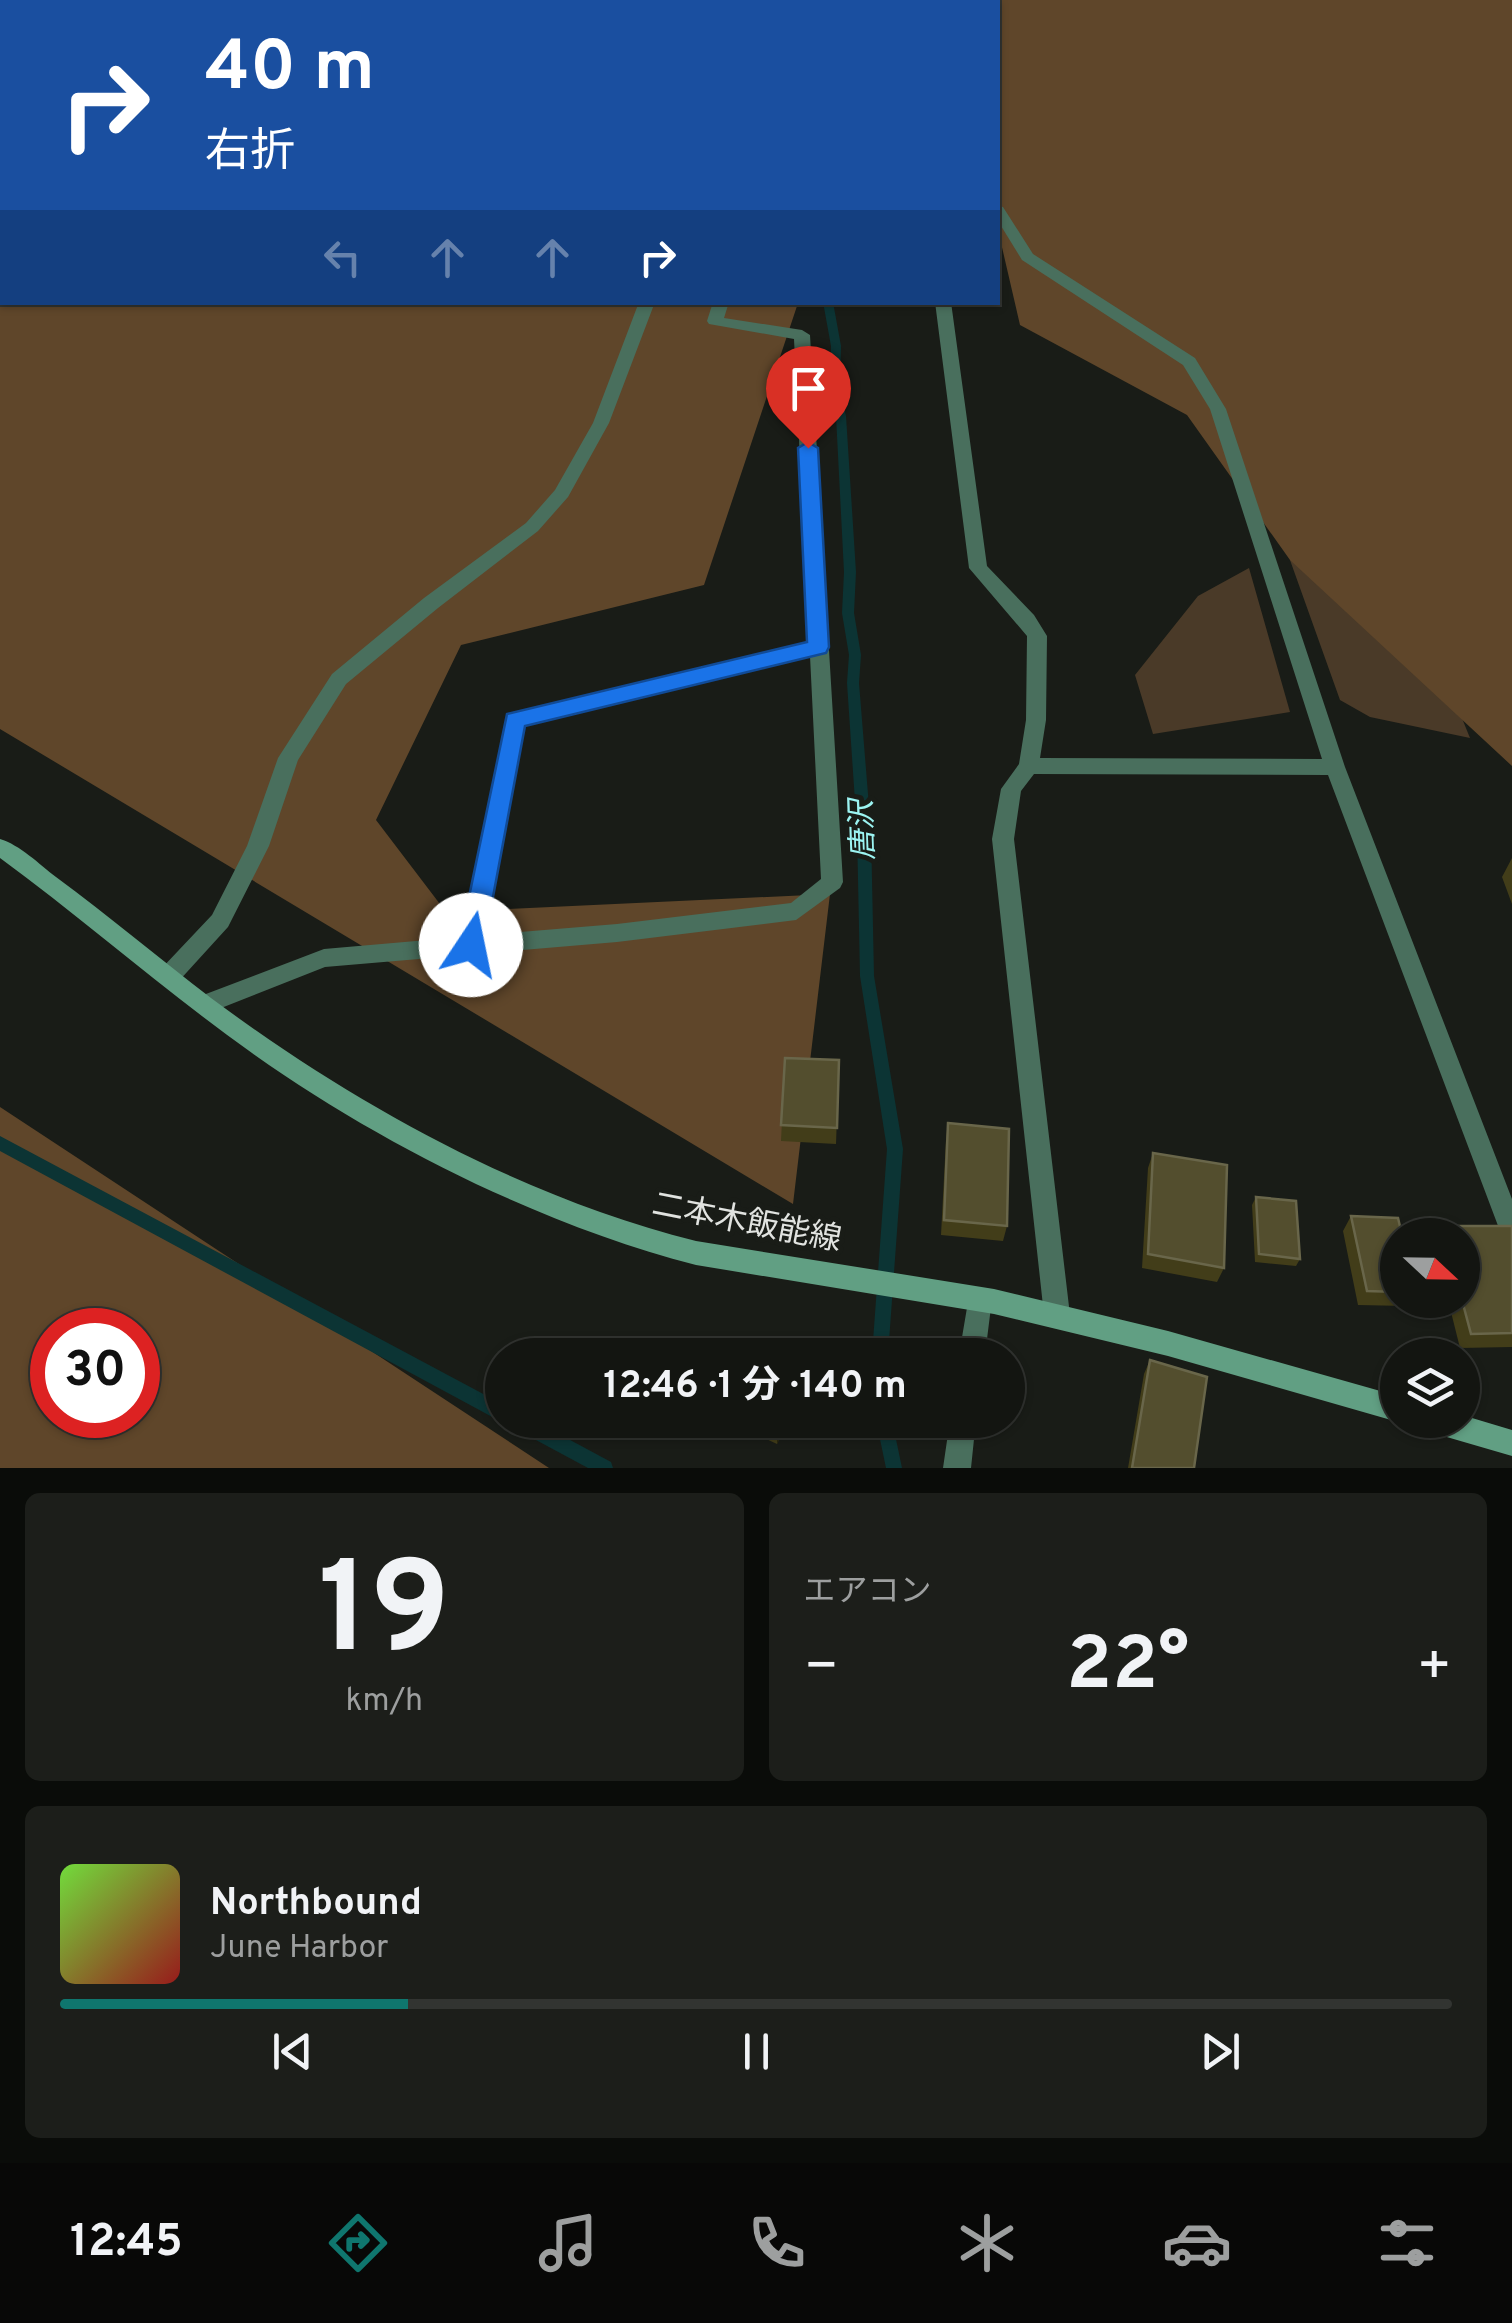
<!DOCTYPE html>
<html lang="ja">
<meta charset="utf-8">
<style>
body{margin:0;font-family:Overpass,"Noto Sans JP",sans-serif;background:#1c1e1a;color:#f1f3f6;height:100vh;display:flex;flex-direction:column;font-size:38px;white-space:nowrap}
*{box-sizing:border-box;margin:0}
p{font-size:32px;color:#9d9f9f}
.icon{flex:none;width:55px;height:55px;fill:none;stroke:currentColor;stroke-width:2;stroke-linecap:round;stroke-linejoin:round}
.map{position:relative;height:1468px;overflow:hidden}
.drawer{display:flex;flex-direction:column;gap:25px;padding:25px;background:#0a0c09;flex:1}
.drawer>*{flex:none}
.guide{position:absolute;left:0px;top:0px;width:1000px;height:305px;box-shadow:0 2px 8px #0004,0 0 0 2px #323431;background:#1a4fa0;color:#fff;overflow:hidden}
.needle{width:65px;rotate:112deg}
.fabs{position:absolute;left:1380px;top:1218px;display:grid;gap:20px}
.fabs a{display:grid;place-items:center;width:100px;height:100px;border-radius:50%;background:#131511;box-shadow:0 2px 8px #0004,0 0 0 2px #323431;font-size:50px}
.speed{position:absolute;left:30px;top:1308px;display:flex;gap:20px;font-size:50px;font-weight:700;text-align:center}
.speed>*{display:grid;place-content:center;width:130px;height:130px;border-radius:50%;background:#131511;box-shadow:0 2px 8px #0004,0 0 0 2px #323431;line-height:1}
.speed .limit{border:15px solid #d22;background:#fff;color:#111}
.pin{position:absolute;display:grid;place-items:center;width:85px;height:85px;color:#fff;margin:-102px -42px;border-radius:50% 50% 50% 0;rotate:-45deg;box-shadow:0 0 10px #0007}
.pin .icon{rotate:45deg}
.me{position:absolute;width:110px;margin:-55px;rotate:11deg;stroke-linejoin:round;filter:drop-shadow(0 0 8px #0008)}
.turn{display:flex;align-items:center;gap:35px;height:210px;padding:0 40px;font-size:45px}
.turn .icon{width:130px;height:130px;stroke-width:2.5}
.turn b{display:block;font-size:70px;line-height:85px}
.lanes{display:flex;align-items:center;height:95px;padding:0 40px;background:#0003;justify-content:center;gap:50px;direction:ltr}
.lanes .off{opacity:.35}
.big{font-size:75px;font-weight:700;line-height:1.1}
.drawer .widget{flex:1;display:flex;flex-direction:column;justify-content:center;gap:15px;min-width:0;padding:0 35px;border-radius:15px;background:#1c1e1a}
.drawer .dial{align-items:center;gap:0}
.dial b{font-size:130px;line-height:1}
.song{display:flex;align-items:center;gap:30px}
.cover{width:120px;height:120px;border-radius:15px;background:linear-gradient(135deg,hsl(100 70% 55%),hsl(0 70% 35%))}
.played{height:10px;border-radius:5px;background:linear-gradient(90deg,#0f766e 25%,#323431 25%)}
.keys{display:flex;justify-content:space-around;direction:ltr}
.heat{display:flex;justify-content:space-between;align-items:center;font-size:55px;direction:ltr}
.drawer .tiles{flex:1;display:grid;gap:25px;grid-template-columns:1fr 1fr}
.widget:last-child{grid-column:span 2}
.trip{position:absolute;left:485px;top:1338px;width:540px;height:100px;border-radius:50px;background:#131511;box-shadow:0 2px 8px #0004,0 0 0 2px #323431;font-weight:700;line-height:100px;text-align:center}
.tab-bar{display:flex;height:160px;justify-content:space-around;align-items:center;background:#080807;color:#9d9f9f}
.tab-bar .icon{width:70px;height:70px}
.tab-bar .selected{color:#0f766e}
.tab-bar b{font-size:45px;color:#f1f3f6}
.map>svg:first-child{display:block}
.green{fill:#4a3a28}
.forest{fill:#5f462a;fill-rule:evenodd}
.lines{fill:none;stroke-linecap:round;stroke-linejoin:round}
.stream{fill:#0c3434;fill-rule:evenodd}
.street{fill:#496f5d;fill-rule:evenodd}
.secondary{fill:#619f83;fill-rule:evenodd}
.wall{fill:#423d19}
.shaded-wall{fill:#2a280f}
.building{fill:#534e2e;stroke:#69664a;stroke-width:2.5}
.route{fill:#1a73e8;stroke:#114b97;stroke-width:2.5}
.labels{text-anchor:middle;stroke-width:10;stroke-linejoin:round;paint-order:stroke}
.water-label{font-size:30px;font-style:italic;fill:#9cf4f2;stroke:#191c17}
.near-street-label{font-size:32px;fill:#e1e3e0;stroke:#191c17}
</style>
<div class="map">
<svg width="1512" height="1468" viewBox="0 0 1512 1468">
<rect width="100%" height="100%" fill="#191c17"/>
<path class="green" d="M 1435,537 L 1457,706 L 1470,738 L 1370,717 L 1340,700 L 1290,560 Z
M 1249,568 L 1290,712 L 1153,734 L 1135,675 L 1198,596 Z"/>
<path class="forest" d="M 0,0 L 1512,0 L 1512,766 L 1290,560 L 1187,415 L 1020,325 L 998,230 L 998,2 L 2,2 L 2,302 L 798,303 L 704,585 L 461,645 L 376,820 L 446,912 L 830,894 L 793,1204 L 0,729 Z
M 0,1107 L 549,1468 L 0,1468 ZM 52,1330 L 138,1330 L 138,1415 L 52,1415 Z"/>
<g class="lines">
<path class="stream" d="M 783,0 L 792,0 L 793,2 L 785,2 Z
M 823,302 L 833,302 L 841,346 L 840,391 L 846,416 L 856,572 L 854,613 L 861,655 L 859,683 L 871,831 L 874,976 L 903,1149 L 888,1355 L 872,1355 L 887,1149 L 860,976 L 857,831 L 847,683 L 849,655 L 842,613 L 844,572 L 836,416 L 830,391 L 831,346 Z
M 0,1136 L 502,1404 L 502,1420 L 505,1420 L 502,1421 L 496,1419 L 0,1151 Z
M 508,1420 L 533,1420 L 611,1462 L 613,1468 L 588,1468 L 510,1426 Z
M 876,1420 L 892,1420 L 902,1468 L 886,1468 Z"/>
<path class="street" d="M 998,206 L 1003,207 L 1033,254 L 1195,358 L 1226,409 L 1345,767 L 1512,1199 L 1512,1243 L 1503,1239 L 1500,1231 L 1328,775 L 1034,774 L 1021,791 L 1014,839 L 1070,1315 L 1066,1324 L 1057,1327 L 1048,1324 L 1044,1315 L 992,839 L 1001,789 L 1019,764 L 1026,720 L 1027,636 L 969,568 L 935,302 L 951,302 L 987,566 L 1034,615 L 1047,636 L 1046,720 L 1040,758 L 1322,759 L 1210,409 L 1183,365 L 1022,260 L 998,221 Z
M 639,302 L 655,302 L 609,423 L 568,497 L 538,531 L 438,608 L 346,684 L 298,760 L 269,846 L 228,927 L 177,983 L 169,985 L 161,983 L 158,976 L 161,969 L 212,915 L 247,846 L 278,758 L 332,674 L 424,598 L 526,523 L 555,490 L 593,423 Z
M 713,302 L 729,302 L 724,318 L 802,330 L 810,335 L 843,882 L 840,888 L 796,920 L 617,942 L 325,967 L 206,1014 L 198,1011 L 195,1004 L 198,997 L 324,949 L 462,937 L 508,715 L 809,642 L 794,339 L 709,324 L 707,321 ZM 810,656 L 821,879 L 791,903 L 617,924 L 484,935 L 524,725 Z
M 979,1287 L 988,1290 L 992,1299 L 985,1355 L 959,1355 L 970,1290 Z
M 950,1420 L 976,1420 L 971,1468 L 943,1468 Z"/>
<path class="secondary" d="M 0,839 C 20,845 39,864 56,877 C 109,916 159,958 211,998 C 355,1105 521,1197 696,1241 L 994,1289 L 1168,1331 L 1398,1396 L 1398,1420 L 1404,1420 L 1398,1422 L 1168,1356 L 994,1314 L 696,1265 C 542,1225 382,1145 252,1053 C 166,992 86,921 0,858 Z
M 1462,1415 L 1512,1430 L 1512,1456 L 1433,1433 L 1424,1429 L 1420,1420 L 1462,1420 Z"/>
</g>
<path class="wall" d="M 1512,858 L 1512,904 L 1502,877 Z
M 785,1058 L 839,1060 L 836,1144 L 781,1141 Z
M 948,1123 L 1007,1226 L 1003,1241 L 941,1235 L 946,1139 Z
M 1153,1153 L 1224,1268 L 1217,1282 L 1142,1268 L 1148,1168 Z
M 1256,1197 L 1300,1259 L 1296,1266 L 1255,1262 L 1252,1205 Z
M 1351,1216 L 1398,1235 L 1398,1300 L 1410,1300 L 1406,1306 L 1358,1305 L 1343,1231 Z
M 1442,1226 L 1512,1226 L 1512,1347 L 1460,1348 L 1448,1300 L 1462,1300 L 1462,1235 L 1436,1235 Z
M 1150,1360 L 1194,1468 L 1128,1468 L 1144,1374 Z
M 726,1420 L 788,1420 L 777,1444 Z"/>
<path class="shaded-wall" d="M 785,1420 L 788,1420 L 777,1444 L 777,1438 Z"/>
<path class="building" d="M 785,1058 L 839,1060 L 837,1128 L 781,1125 Z
M 948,1123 L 1009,1129 L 1007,1226 L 944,1220 Z
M 1153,1153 L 1227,1165 L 1224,1268 L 1148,1254 Z
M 1256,1197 L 1296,1201 L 1300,1259 L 1259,1254 Z
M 1351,1216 L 1398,1218 L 1402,1235 L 1398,1235 L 1398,1292 L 1367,1291 Z
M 1442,1226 L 1512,1226 L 1512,1333 L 1471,1334 L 1462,1300 L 1462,1235 L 1445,1235 Z
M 1150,1360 L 1207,1377 L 1194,1468 L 1132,1468 Z
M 740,1420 L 785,1420 L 777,1438 Z"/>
<path class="route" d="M 808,442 L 818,448 L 829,647 L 826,653 L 525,726 L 484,945 L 480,953 L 471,956 L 462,953 L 459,945 L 507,714 L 807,642 L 798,448 Z"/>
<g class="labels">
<g class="water-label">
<text transform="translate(862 830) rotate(-92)" y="10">唐沢</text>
</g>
<g class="near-street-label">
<text transform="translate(747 1221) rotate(11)" y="11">二本木飯能線</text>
</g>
</g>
</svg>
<div class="fabs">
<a><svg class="needle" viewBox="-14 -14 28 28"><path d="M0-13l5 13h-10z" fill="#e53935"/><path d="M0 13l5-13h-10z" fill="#9d9f9f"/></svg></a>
<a><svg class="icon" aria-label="layers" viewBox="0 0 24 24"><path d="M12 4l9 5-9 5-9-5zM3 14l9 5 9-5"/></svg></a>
</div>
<div class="speed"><div class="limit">30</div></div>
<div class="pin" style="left:808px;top:448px;background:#d93025"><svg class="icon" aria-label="arrive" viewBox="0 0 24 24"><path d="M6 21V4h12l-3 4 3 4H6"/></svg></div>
<svg class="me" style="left:471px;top:945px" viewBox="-20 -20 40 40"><circle r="19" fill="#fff"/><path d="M0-13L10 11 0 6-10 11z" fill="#1a73e8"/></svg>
<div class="trip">12:46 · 1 分 · 140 m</div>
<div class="guide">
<div class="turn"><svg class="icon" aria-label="right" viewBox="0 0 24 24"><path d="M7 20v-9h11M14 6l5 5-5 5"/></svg><div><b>40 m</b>右折</div></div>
<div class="lanes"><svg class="icon off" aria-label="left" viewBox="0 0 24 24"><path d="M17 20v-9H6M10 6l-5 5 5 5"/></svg><svg class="icon off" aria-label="ahead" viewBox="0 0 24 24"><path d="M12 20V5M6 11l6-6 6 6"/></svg><svg class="icon off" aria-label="ahead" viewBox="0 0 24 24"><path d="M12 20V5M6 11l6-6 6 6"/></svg><svg class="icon" aria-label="right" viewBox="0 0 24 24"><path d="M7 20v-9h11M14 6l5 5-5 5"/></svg></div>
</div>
</div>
<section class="drawer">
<div class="tiles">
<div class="widget dial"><b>19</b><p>km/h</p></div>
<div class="widget"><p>エアコン</p>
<div class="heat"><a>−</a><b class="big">22°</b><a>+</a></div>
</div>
<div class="widget">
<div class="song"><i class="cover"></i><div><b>Northbound</b><p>June Harbor</p></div></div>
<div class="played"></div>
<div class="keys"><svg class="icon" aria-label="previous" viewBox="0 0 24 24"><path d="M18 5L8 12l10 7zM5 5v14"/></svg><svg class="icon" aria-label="pause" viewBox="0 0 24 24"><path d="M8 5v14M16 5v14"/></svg><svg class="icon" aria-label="next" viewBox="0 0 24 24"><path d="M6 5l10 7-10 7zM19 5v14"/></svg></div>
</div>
</div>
</section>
<nav class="tab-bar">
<b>12:45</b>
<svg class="icon selected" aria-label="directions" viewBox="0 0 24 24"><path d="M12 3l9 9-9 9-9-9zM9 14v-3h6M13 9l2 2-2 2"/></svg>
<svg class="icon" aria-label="music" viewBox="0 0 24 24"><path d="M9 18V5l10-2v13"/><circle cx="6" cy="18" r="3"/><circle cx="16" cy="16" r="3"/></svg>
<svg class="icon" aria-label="phone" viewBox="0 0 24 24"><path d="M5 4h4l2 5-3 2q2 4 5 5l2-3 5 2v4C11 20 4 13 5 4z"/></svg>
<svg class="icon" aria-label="climate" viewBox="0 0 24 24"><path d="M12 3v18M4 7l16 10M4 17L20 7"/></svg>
<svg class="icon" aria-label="car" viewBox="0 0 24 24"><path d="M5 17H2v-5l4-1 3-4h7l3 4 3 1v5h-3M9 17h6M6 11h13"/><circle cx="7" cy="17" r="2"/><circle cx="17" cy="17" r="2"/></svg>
<svg class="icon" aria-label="filters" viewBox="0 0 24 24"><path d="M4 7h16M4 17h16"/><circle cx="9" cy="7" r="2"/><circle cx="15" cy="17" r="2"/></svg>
</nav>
